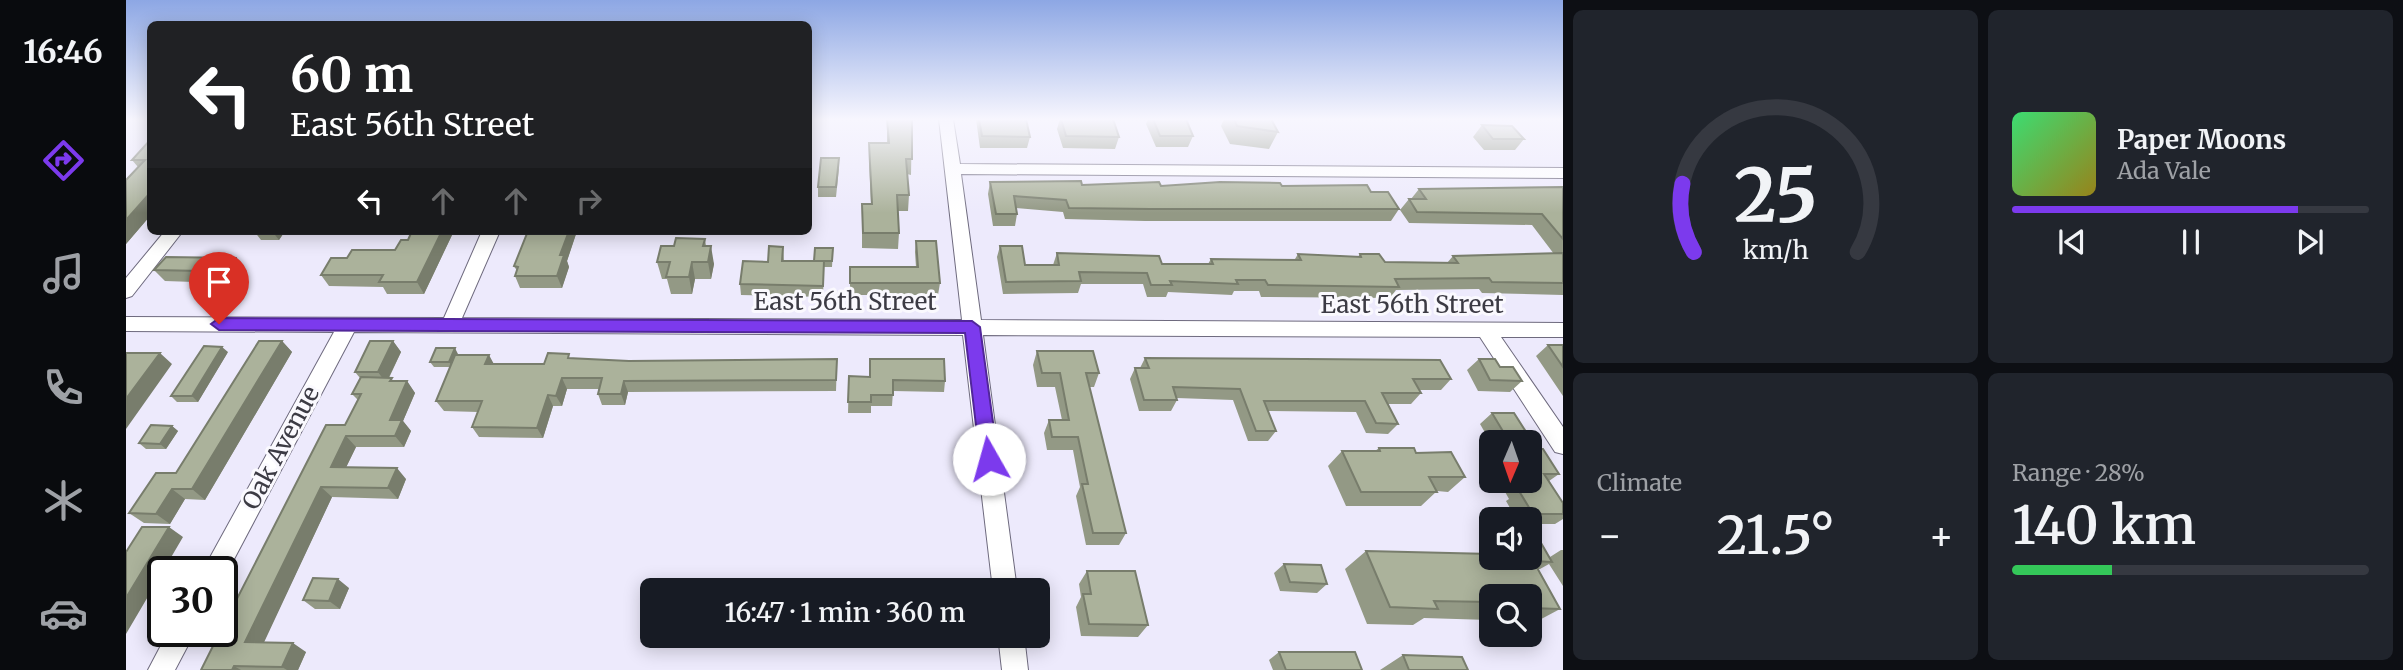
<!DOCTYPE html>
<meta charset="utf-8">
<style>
body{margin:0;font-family:Merriweather,serif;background:#20242c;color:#f1f3f6;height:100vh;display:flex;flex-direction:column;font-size:26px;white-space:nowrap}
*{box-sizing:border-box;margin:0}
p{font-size:23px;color:#9ea1a6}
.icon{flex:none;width:38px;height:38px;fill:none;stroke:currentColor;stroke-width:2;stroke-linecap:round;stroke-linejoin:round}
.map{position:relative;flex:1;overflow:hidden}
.sheet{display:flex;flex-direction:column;gap:10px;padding:10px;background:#0d0f14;width:840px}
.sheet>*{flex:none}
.banner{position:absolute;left:21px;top:21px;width:665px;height:214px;border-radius:10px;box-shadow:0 4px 18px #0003;background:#202124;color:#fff;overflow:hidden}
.needle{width:46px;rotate:182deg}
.tools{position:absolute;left:1353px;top:430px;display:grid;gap:14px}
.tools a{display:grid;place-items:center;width:63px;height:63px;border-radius:10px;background:#171b24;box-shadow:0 4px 18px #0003;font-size:35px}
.speed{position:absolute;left:21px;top:556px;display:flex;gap:14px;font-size:35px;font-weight:700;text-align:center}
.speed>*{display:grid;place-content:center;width:91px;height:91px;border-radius:50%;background:#171b24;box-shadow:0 4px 18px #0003;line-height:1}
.speed .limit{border:4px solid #111;border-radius:10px;background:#fff;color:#111}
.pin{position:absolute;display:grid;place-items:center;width:60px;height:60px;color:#fff;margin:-72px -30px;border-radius:50% 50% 50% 0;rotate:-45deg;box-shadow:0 0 7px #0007}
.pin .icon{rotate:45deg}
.me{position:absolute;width:77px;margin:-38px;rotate:353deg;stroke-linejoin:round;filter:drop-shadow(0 0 5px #0008)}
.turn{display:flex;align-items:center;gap:24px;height:147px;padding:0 28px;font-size:32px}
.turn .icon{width:91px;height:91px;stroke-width:2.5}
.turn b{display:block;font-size:49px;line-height:60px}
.lanes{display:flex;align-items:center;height:66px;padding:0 28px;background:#0003;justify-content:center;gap:35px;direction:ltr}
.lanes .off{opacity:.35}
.big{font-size:52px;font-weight:600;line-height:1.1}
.sheet .tile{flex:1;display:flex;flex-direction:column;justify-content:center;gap:10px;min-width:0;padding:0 24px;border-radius:10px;background:#20242c}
.sheet .dial{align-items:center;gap:0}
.dial svg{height:182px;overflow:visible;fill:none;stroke:#363941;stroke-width:7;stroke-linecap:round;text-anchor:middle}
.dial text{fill:#f1f3f6;stroke:none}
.song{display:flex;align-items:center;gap:21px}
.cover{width:84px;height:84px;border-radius:10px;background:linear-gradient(135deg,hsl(140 70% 55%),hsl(50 70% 35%))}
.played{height:7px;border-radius:4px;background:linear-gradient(90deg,#7c3aed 80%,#363941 80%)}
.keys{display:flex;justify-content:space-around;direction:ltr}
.heat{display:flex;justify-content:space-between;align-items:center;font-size:38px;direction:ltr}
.charge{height:10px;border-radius:5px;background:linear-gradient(90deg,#34c759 28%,#363941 0)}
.sheet .tiles{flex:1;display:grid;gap:10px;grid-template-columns:repeat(2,1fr)}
.trip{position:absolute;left:514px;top:578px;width:410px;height:70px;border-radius:10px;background:#171b24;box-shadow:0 4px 18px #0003;font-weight:600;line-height:70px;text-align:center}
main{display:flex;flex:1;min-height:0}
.dock{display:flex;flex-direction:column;width:126px;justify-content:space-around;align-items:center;background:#090b0e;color:#9ea1a6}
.dock .icon{width:49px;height:49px}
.dock .current{color:#7c3aed}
.dock b{font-size:32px;color:#f1f3f6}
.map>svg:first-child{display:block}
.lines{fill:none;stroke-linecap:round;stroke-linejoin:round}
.minor-casing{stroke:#6e6a7e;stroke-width:2}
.minor{fill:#fff;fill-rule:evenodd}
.wall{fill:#939985}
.shaded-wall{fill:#787d6c}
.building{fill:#abb29b;stroke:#787d6c;stroke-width:2}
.route{fill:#7c3aed;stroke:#51269a;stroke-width:2}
.labels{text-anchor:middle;stroke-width:6;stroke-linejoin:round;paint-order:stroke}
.street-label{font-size:24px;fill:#3c3b44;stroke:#faf9fe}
</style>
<main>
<nav class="dock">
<b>16:46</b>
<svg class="icon current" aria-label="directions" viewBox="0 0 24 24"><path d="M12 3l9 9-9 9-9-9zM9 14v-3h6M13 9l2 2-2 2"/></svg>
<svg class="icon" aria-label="music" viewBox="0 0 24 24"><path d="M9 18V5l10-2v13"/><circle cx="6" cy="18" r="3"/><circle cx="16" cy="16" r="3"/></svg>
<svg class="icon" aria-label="phone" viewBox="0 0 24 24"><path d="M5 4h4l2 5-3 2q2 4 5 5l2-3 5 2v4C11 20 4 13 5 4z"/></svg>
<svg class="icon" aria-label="climate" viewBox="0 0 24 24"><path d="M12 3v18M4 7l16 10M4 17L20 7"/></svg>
<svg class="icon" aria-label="car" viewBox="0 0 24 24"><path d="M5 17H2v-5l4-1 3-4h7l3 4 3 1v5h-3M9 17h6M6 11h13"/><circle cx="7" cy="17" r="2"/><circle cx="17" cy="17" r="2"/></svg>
</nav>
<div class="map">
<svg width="1437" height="670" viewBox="0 0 1437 670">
<rect width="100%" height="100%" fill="#edeafc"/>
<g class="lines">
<g class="minor-casing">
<path id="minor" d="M 813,119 L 827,119 L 834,164 L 1437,168 L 1437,178 L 835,174 L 855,320 L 1437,323 L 1437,337 L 1375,337 L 1437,427 L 1437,454 L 1429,452 L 1354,337 L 857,335 L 891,590 L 867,590 L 837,335 L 228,332 L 97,580 L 96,572 L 76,572 L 208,332 L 0,331 L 0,317 L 318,318 L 356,231 L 374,231 L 336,318 L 836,320 Z
M 39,231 L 57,231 L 6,296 L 0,298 L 0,278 Z
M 42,632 L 69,632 L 49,670 L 22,670 Z
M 872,635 L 898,635 L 902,670 L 876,670 Z"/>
</g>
<use href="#minor" class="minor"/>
</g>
<path class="wall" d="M 761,119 L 786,119 L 785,175 L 781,174 L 783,195 L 782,211 L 772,211 L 773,233 L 772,249 L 736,248 L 736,204 L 745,204 L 743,158 L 743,143 L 761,143 Z
M 850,119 L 900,119 L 904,137 L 901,148 L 854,148 Z
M 934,119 L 987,119 L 993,137 L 989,149 L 937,148 L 931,129 Z
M 1022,119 L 1060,119 L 1067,136 L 1062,147 L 1030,147 L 1020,124 Z
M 1098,119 L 1145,119 L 1152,132 L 1143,149 L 1104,144 L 1095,126 Z
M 1356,125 L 1398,139 L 1389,150 L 1358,150 L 1347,137 Z
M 24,140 L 24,216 L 0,244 L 0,180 L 12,167 L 6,160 Z
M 713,168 L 710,197 L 692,197 L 692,187 Z
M 864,182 L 1035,186 L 1156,186 L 1245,192 L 1273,209 L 1265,221 L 1019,221 L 939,219 L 937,212 L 890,208 L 891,214 L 889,226 L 867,226 L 862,194 Z
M 1437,187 L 1437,295 L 1356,293 L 1353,289 L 1270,290 L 1264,298 L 1135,297 L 1133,291 L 1108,291 L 1106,295 L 1042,292 L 1040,297 L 1021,297 L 1017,284 L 955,284 L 952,293 L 877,294 L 871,257 L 874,246 L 899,265 L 927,265 L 931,253 L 1036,264 L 1082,264 L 1085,259 L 1169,259 L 1172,254 L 1232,257 L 1234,254 L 1259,262 L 1321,263 L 1327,256 L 1428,254 L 1406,225 L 1283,223 L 1274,210 L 1283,199 L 1285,199 L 1293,189 Z
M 128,231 L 159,231 L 153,240 L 135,240 Z
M 286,231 L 324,231 L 326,235 L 298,294 L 261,294 L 257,287 L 203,286 L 195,275 L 221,258 L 269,250 L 282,240 Z
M 402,231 L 451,231 L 441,261 L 443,267 L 436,288 L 394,288 L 389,276 L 391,271 L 388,266 Z
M 579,239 L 580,246 L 588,264 L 585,279 L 569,279 L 566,294 L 545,294 L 541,279 L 536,279 L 531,262 L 548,246 Z
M 790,241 L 814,283 L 812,295 L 724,295 L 724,267 L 790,267 L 789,252 Z
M 657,247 L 658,261 L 688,261 L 707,248 L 706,267 L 698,267 L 697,297 L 615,295 L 614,284 L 642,262 Z
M 110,258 L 120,270 L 122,283 L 110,283 L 108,287 L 102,283 L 95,293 L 78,293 L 68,282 L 39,281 L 28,270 Z
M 156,341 L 166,352 L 79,500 L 59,499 L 44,524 L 18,523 L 3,513 L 50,473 Z
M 267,341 L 275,352 L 263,378 L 269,381 L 281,381 L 289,393 L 277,421 L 285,431 L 278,447 L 230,447 L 220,467 L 280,479 L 272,499 L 206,497 L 137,643 L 180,652 L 172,670 L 75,670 L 219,425 L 232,400 L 226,394 L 234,378 L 229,372 Z
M 1422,345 L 1437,345 L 1437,396 L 1410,356 Z
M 911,351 L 973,373 L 968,387 L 963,387 L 1000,533 L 993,545 L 960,545 L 950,496 L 954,487 L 947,450 L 921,450 L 918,433 L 923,420 L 936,420 L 929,387 L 911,387 L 907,365 Z
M 102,352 L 72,402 L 51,402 L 45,396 Z
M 332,354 L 332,355 L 368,364 L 418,364 L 445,358 L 503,361 L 711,359 L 710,391 L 502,392 L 499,405 L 476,405 L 472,394 L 473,389 L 441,389 L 436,406 L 427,406 L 417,438 L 353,437 L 346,427 L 352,412 L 318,411 L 310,401 L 324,367 L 308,367 L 304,362 Z
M 1019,358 L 1325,379 L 1315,390 L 1293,390 L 1295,393 L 1285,404 L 1262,404 L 1272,424 L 1262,434 L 1240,433 L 1230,412 L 1142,411 L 1150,431 L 1142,441 L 1122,441 L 1107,400 L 1051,398 L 1051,400 L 1045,411 L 1013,411 L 1004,379 L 1009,368 L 1014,368 Z
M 1353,359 L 1374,367 L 1396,381 L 1384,392 L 1352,391 L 1341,370 Z
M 723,376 L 819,381 L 818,392 L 767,391 L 766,406 L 745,406 L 745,413 L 722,413 Z
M 1366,413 L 1388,413 L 1411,449 L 1417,449 L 1433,474 L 1423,481 L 1437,503 L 1437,519 L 1429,524 L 1404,524 L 1404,520 L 1391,520 L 1380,501 L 1383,499 L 1373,481 L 1404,481 L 1404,443 L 1365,443 L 1354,424 Z
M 46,426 L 52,431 L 40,449 L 20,449 L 13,443 Z
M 1253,448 L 1290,453 L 1339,477 L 1322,492 L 1311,491 L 1295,506 L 1220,506 L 1202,466 L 1216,451 L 1249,451 Z
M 1365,455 L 1365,469 L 1360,460 Z
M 1435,550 L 1437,550 L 1437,586 L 1423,564 L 1414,569 L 1412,569 L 1434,609 L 1404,625 L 1404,597 L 1365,597 L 1365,623 L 1363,620 L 1298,618 L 1287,625 L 1241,624 L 1219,569 L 1240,551 L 1424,557 Z
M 1158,564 L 1201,584 L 1191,593 L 1154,591 L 1148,573 Z
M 961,571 L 1022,625 L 1012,637 L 955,636 L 950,607 L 955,597 L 953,584 Z
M 223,588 L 214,609 L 189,609 L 177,600 Z
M 1153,652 L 1236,670 L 1147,670 L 1143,660 Z
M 1277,655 L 1283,670 L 1254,670 Z"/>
<path class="shaded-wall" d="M 24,193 L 24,216 L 0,244 L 0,220 Z
M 146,231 L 159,231 L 153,240 Z
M 316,231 L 324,231 L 326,235 L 298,294 L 291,282 Z
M 443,231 L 451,231 L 441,261 L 443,267 L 436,288 L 431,276 L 434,255 Z
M 585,246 L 588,264 L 585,279 L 582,262 Z
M 110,258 L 120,270 L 122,283 L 112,271 Z
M 566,262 L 569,279 L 566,294 L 563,277 Z
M 92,271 L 102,283 L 95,293 L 85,281 Z
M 100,271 L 110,283 L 108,287 L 98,275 Z
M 156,341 L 166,352 L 79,500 L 66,489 Z
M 267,341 L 275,352 L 260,383 L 252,372 Z
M 96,347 L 102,352 L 72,402 L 66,396 Z
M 329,348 L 332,354 L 327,367 L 323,362 Z
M 34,353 L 46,364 L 0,429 L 0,399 Z
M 363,355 L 369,366 L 359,364 Z
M 436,378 L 441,389 L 436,406 L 430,396 Z
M 281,381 L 289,393 L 277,421 L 285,431 L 278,447 L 269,436 L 264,420 Z
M 498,381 L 502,392 L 499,405 L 495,394 Z
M 422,395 L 427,406 L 417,438 L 411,428 Z
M 46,426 L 52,431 L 40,449 L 34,444 Z
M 220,436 L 230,447 L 215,478 L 205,467 Z
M 271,468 L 280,479 L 272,499 L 262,488 Z
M 195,487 L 206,497 L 134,651 L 119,642 Z
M 46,489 L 59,499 L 44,524 L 30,514 Z
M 43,527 L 57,537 L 0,634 L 0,598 Z
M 212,579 L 223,588 L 214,609 L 203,601 Z
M 167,643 L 180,652 L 172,670 L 161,670 L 156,667 Z
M 108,666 L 115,670 L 106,670 Z"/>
<path class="building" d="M 761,119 L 786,119 L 786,159 L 780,159 L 783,195 L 771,195 L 773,233 L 737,233 L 736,204 L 746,204 L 743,143 L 763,143 Z
M 853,119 L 900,119 L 904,137 L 856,136 Z
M 935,119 L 987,119 L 993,137 L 940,136 Z
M 1027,119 L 1060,119 L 1067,136 L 1034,136 Z
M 1108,119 L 1145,119 L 1152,132 L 1111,126 Z
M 1356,125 L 1386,126 L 1398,139 L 1367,139 Z
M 24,140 L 24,193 L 0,220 L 0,180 L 19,160 L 6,160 Z
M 695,158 L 713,158 L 710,187 L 692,187 Z
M 955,181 L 956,185 L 1033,182 L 1035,186 L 1094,182 L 1154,183 L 1156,186 L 1241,185 L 1245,192 L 1262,192 L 1273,209 L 1024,209 L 943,208 L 940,200 L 888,196 L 891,214 L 870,214 L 864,182 Z
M 1437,187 L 1437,239 L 1416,214 L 1291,212 L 1283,199 L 1300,199 L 1293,189 Z
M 286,231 L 316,231 L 291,282 L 253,282 L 257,275 L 195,275 L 205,258 L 221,258 L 226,250 L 269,250 L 275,240 L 282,240 Z
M 402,231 L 443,231 L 434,255 L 438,255 L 431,276 L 389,276 L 392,267 L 388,266 Z
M 550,238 L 579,239 L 577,246 L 585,246 L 582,262 L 566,262 L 563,277 L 540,277 L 544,262 L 531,262 L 535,246 L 548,246 Z
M 790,241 L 810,241 L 814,283 L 724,283 L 724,267 L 792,267 Z
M 643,246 L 657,247 L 656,261 L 698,261 L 697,286 L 614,284 L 617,261 L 642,262 Z
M 874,246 L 896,246 L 899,265 L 933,265 L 931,253 L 1033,256 L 1036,264 L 1087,264 L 1085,259 L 1175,260 L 1172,254 L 1235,257 L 1234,254 L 1253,254 L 1259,262 L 1332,263 L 1327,256 L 1437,253 L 1437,283 L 1366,282 L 1363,278 L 1269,279 L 1273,287 L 1142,285 L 1139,280 L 1110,280 L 1112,284 L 1044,281 L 1046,285 L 1025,285 L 1021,273 L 953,272 L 955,281 L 880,282 Z
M 689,248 L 707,248 L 706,261 L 688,261 Z
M 40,257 L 110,258 L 112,271 L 100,271 L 98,275 L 92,271 L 85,281 L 67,281 L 75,271 L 28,270 Z
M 133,341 L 156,341 L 66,489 L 46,489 L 30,514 L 3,513 L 30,473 L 50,473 Z
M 244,341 L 267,341 L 252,372 L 229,372 Z
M 1422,345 L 1437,345 L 1437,367 Z
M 78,346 L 96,347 L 66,396 L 45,396 Z
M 310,348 L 329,348 L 323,362 L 304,362 Z
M 911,351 L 967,351 L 973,373 L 960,373 L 1000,533 L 967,533 L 956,484 L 962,484 L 952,437 L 926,437 L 923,420 L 943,420 L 934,373 L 916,373 Z
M 0,353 L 34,353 L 0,399 Z
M 422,353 L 443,354 L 442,358 L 503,361 L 711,359 L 710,380 L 498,381 L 495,394 L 472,394 L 476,378 L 436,378 L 430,396 L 422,395 L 411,428 L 346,427 L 356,401 L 310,401 L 329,355 L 363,355 L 359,364 L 418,364 Z
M 1019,358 L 1314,360 L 1325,379 L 1287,379 L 1295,393 L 1256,393 L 1272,424 L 1250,423 L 1239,401 L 1138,401 L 1150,431 L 1130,431 L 1114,389 L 1047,387 L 1051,400 L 1018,400 L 1009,368 L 1023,368 Z
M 744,359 L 818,359 L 819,381 L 767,380 L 767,395 L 745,395 L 745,402 L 722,402 L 723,376 L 744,377 Z
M 1353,359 L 1369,359 L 1374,367 L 1387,367 L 1396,381 L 1364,380 Z
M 235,377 L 266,378 L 264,381 L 281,381 L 264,420 L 276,420 L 269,436 L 220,436 L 205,467 L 271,468 L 262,488 L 195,487 L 119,642 L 167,643 L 156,667 L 108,666 L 106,670 L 75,670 L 94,632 L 96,632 L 96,628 L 200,425 L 219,425 L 235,394 L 226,394 Z
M 1366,413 L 1388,413 L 1411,449 L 1417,449 L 1433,474 L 1418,474 L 1437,503 L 1437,514 L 1407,514 L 1393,491 L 1398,491 L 1392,481 L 1404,481 L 1404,443 L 1384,443 Z
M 25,425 L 46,426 L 34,444 L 13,443 Z
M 1253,448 L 1288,448 L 1290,453 L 1325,452 L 1339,477 L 1303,477 L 1311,492 L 1235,492 L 1216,451 L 1254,451 Z
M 1404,524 L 1426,562 L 1407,561 L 1404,555 Z
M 16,527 L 43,527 L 0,598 L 0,552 Z
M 1240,551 L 1365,554 L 1365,558 L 1404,558 L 1404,555 L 1434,609 L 1404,608 L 1404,597 L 1365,597 L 1365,602 L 1308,601 L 1312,609 L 1264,607 Z
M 1158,564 L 1195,565 L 1201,584 L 1164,582 Z
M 961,571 L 1009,571 L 1022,625 L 963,624 L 957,594 L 965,594 Z
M 187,578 L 212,579 L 203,601 L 177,600 Z
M 1153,652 L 1229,652 L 1236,670 L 1160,670 Z
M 1277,655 L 1336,657 L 1342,670 L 1283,670 Z"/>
<linearGradient id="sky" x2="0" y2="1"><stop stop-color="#8da7e4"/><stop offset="0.56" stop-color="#f7f6fe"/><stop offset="1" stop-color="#f7f6fe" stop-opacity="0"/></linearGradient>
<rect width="1437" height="213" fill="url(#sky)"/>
<path class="route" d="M 93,318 L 846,321 L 854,327 L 872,459 L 863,466 L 854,459 L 839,333 L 93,330 L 85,324 Z"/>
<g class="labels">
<g class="street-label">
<text x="719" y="310">East 56th Street</text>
<text x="1286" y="313">East 56th Street</text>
<text transform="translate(155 448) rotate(-62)" y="8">Oak Avenue</text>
</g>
</g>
</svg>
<div class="tools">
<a><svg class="needle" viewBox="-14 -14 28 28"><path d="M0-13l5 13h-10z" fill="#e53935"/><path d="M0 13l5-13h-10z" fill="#9ea1a6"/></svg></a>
<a><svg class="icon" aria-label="sound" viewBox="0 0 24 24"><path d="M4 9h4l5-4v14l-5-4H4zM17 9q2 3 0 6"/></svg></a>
<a><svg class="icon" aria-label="search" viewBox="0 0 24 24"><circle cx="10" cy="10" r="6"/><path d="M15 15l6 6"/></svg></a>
</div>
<div class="speed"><div class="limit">30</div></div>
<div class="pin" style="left:93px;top:324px;background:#d93025"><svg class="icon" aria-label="arrive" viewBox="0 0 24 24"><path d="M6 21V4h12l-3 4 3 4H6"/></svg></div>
<svg class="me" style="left:863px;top:459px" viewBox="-20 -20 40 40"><circle r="19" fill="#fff"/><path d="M0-13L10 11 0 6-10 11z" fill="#7c3aed"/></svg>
<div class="trip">16:47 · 1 min · 360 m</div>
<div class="banner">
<div class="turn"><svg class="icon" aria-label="left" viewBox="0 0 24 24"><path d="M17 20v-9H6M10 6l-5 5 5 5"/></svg><div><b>60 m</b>East 56th Street</div></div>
<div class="lanes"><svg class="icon" aria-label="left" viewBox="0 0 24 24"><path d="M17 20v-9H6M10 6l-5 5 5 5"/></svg><svg class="icon off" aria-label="ahead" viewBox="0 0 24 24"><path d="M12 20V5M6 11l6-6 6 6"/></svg><svg class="icon off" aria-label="ahead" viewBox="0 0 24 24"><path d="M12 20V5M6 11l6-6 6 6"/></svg><svg class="icon off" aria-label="right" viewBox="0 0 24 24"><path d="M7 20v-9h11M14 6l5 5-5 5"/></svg></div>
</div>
</div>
<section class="sheet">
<div class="tiles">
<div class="tile dial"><svg viewBox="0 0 100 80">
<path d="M14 69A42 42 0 1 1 86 69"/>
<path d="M14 69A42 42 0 0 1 9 39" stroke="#7c3aed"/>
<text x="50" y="56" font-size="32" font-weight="700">25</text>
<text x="50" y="72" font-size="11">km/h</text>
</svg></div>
<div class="tile">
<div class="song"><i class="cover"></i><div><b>Paper Moons</b><p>Ada Vale</p></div></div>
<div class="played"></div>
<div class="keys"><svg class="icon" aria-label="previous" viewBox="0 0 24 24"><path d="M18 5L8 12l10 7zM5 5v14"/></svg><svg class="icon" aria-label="pause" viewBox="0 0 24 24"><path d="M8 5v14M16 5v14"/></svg><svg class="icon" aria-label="next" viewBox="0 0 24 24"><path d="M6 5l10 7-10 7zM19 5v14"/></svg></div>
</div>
<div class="tile"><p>Climate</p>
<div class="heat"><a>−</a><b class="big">21.5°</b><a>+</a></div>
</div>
<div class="tile"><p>Range · 28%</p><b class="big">140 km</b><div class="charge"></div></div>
</div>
</section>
</main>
